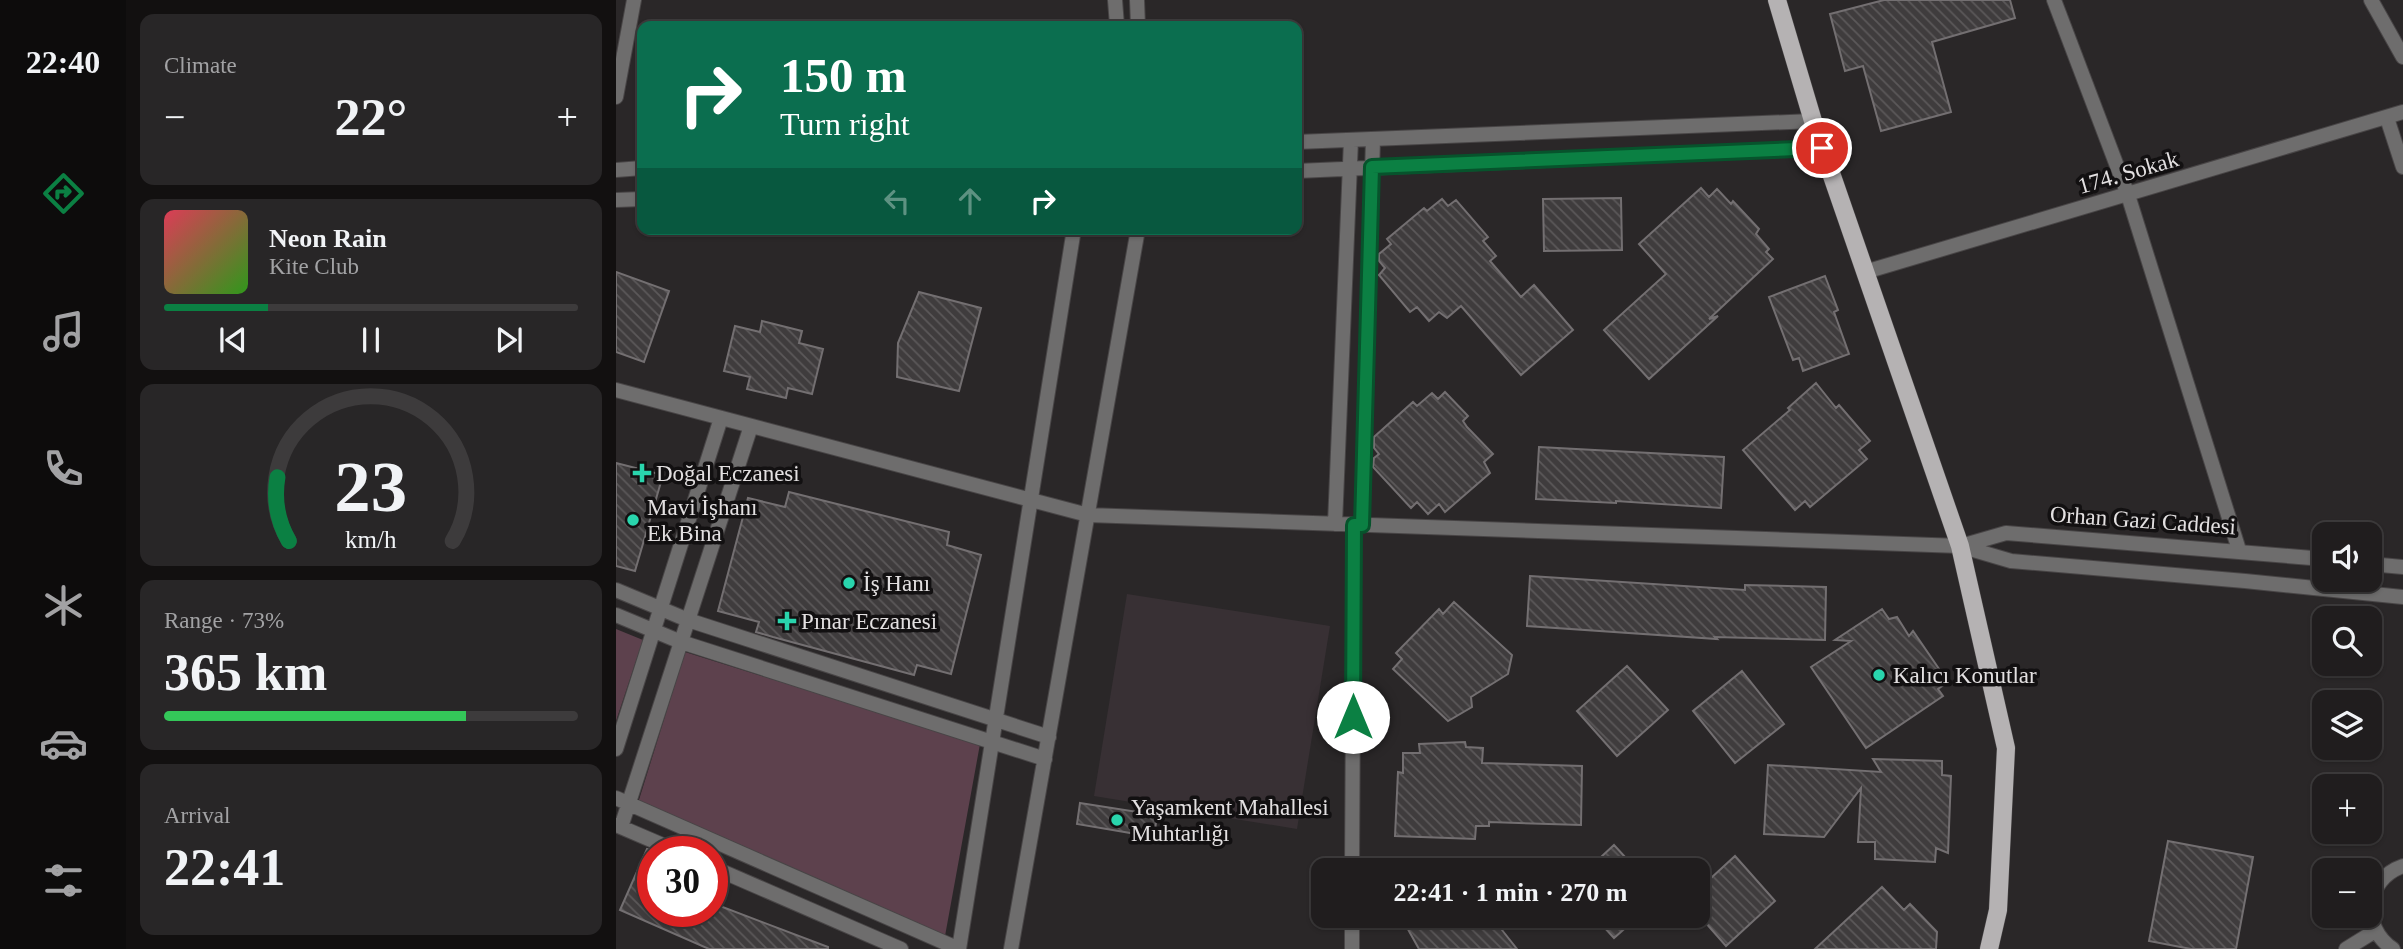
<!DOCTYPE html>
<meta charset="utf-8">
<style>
body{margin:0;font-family:"Times New Roman",serif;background:#282627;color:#f1f3f6;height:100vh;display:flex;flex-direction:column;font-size:26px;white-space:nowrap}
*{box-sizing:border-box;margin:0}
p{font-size:23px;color:#a2a2a4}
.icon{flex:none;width:38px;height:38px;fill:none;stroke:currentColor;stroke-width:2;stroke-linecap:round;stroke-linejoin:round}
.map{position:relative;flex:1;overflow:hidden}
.drawer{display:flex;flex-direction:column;gap:14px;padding:14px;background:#121010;width:490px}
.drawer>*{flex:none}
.guide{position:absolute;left:21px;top:21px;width:665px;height:214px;border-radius:14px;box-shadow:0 2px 5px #0004,0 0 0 2px #3d3b3c;background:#0b6e4f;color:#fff;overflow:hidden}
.tools{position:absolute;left:1696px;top:522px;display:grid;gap:14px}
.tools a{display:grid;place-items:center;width:70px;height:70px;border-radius:14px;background:#201d1e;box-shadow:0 2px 5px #0004,0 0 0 2px #3d3b3c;font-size:35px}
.speed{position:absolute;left:21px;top:836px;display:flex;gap:14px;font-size:35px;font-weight:700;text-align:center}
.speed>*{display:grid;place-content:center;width:91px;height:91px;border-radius:50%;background:#201d1e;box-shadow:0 2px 5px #0004,0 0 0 2px #3d3b3c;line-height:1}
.speed .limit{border:10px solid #d22;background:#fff;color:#111}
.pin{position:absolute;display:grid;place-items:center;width:60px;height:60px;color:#fff;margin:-30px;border:4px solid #fff;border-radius:50%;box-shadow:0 2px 7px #0007}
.me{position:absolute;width:77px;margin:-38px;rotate:0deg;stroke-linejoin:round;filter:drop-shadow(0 0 5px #0008)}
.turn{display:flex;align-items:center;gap:24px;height:147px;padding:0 28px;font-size:32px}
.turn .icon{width:91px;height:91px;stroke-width:2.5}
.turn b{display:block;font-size:49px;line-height:60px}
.lanes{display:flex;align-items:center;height:66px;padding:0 28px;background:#0003;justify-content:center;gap:35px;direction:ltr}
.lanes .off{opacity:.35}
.big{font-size:52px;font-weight:700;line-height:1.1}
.drawer .widget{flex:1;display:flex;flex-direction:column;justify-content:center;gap:10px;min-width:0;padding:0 24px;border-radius:14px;background:#282627}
.drawer .dial{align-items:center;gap:0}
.dial svg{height:182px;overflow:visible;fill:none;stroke:#3d3b3c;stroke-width:7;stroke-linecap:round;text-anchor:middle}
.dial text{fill:#f1f3f6;stroke:none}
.song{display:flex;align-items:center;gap:21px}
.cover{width:84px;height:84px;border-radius:10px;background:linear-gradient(135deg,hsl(350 70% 55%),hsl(110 70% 35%))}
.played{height:7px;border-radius:4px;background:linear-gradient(90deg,#0b8043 25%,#3d3b3c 25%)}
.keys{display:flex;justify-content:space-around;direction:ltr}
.heat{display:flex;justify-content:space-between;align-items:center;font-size:38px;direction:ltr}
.charge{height:10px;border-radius:5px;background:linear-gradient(90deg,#34c759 73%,#3d3b3c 0)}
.trip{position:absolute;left:695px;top:858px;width:399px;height:70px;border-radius:14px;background:#201d1e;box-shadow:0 2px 5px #0004,0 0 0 2px #3d3b3c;font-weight:700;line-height:70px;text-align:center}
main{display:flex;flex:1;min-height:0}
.dock{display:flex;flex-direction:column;width:126px;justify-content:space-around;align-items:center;background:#0d0c0c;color:#a2a2a4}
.dock .icon{width:49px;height:49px}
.dock .current{color:#0b8043}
.dock b{font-size:32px;color:#f1f3f6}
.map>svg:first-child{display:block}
.built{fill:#383034}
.green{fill:#5d414d}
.building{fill:url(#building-back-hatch);stroke:#736f71;stroke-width:2}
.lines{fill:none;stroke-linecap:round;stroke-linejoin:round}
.minor-casing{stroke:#484546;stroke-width:16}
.primary-casing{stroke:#484546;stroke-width:19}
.minor{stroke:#6e6d6d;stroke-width:14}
.primary{stroke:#b5b2b3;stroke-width:18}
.route-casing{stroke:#07532c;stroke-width:18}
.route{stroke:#0b8043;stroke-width:12}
.poi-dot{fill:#29d5ad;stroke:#121011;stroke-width:2.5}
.labels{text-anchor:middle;stroke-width:7;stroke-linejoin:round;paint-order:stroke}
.street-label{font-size:23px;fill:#e3e0e1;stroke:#121011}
.poi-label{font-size:23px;fill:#e3e0e1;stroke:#121011;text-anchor:start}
</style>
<main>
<nav class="dock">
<b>22:40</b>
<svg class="icon current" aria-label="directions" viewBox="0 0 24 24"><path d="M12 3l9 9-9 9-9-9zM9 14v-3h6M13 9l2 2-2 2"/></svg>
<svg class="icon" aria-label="music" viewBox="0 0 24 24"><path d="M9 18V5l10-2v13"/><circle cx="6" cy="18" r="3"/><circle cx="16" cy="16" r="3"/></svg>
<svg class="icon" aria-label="phone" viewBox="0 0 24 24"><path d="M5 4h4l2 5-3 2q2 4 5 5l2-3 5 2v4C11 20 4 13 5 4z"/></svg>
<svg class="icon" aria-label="climate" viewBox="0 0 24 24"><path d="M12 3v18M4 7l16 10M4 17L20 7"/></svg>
<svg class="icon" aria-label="car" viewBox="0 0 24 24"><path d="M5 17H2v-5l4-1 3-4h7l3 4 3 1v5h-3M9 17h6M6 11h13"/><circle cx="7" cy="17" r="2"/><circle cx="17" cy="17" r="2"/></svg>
<svg class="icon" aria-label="filters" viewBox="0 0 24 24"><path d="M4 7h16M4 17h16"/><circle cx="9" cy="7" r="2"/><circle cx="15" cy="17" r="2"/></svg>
</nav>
<section class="drawer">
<div class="widget"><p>Climate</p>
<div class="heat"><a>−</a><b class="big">22°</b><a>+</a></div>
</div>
<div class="widget">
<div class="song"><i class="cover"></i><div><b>Neon Rain</b><p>Kite Club</p></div></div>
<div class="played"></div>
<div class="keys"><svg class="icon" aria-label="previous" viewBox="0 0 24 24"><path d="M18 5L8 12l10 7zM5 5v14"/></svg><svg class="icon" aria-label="pause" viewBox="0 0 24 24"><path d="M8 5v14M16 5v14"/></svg><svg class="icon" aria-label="next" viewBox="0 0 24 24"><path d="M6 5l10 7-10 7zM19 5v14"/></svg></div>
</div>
<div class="widget dial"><svg viewBox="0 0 100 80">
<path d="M14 69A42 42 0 1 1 86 69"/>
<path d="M14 69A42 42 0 0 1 9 41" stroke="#0b8043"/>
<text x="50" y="56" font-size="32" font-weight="700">23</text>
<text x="50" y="72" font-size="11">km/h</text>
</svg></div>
<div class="widget"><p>Range · 73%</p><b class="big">365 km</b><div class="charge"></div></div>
<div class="widget"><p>Arrival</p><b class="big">22:41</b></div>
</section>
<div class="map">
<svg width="1787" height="949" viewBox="0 0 1787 949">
<defs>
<pattern id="building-back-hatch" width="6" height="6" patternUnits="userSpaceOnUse" patternTransform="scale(1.75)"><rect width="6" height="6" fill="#3f3c3d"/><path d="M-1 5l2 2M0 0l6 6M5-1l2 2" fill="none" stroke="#5b5859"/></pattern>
</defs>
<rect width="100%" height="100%" fill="#2a2728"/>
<path class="built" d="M 511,594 L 714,626 L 681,829 L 478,796 Z"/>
<path class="green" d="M 0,629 L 27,640 L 0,721 Z
M 69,652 L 364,744 L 329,936 L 22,803 Z"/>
<path class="building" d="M 1268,0 L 1394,0 L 1399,18 L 1316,42 L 1335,112 L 1265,131 L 1247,66 L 1229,71 L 1214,14 Z
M 1085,188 L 1093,197 L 1101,189 L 1115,204 L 1117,201 L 1143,229 L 1140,234 L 1153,249 L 1150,252 L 1157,259 L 1093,319 L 1102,316 L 1033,379 L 988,330 L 1050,274 L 1023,244 Z
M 1005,198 L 1006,250 L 928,251 L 927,199 Z
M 826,199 L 832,206 L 840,200 L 872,237 L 867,241 L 880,256 L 874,261 L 905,297 L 918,285 L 957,330 L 905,375 L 845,306 L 831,318 L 823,312 L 813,321 L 801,307 L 794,312 L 763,275 L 769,268 L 763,261 L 763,254 L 775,244 L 771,239 L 808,208 L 811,211 Z
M 0,272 L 53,291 L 28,362 L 0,352 Z
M 1209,276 L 1222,310 L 1218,312 L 1233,354 L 1187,371 L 1183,358 L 1177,360 L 1153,297 Z
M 303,292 L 365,308 L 343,391 L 281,377 L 282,343 Z
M 146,321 L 186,331 L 183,343 L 207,349 L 196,394 L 172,388 L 170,398 L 131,389 L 134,377 L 108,371 L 119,326 L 144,332 Z
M 1200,383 L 1220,408 L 1223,405 L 1254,441 L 1243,450 L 1251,459 L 1194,507 L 1189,501 L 1179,510 L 1127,450 L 1174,410 L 1172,408 Z
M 829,392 L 852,416 L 847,421 L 851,427 L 877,454 L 868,462 L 874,473 L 829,512 L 823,504 L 812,514 L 801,502 L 795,508 L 757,467 L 758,458 L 763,454 L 758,448 L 758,437 L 797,402 L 801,406 L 816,393 L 822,399 Z
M 923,447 L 1108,457 L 1105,508 L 1000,501 L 1000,503 L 920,499 Z
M 0,463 L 47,475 L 19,571 L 0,566 Z
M 173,492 L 333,532 L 331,545 L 365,555 L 335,674 L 301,665 L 298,675 L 157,637 L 140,632 L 143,622 L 102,611 L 132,498 L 169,507 Z
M 914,576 L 1129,590 L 1129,585 L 1210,587 L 1209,640 L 1099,637 L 1101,639 L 911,626 Z
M 838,602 L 896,655 L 892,674 L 855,697 L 856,707 L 832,721 L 777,669 L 786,659 L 780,653 L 823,609 L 827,614 Z
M 1266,609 L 1273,619 L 1281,617 L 1293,636 L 1297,631 L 1332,682 L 1322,689 L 1327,696 L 1250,748 L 1195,667 L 1235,641 L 1219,640 Z
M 1011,666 L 1052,710 L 1001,756 L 961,711 Z
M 1126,671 L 1168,724 L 1119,763 L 1077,711 Z
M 849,742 L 850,747 L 867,748 L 866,763 L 966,766 L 965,825 L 873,822 L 873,826 L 860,826 L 859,839 L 779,836 L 782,772 L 787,773 L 787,753 L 804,753 L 803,744 Z
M 1257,759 L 1326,761 L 1326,775 L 1335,776 L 1332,853 L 1320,848 L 1319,862 L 1259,859 L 1259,842 L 1242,842 L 1245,788 L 1208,837 L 1148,834 L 1152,765 L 1265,772 Z
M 464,803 L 541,815 L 538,837 L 461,824 Z
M 1552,841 L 1637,857 L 1620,949 L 1575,949 L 1533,941 Z
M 998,845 L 1021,870 L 971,870 Z
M 31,849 L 37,851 L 37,912 L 96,912 L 96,903 L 212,947 L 212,949 L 93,949 L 4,910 Z
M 1119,856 L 1159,901 L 1110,946 L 1082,914 L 1082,890 Z
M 1266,887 L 1288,910 L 1294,904 L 1321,932 L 1320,949 L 1199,949 Z
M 784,915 L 904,915 L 886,930 L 901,949 L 803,949 Z
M 977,915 L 1024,915 L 998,938 Z"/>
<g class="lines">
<g class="minor-casing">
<path id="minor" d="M 499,0 L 501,26
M 521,0 L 522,26
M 1438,0 L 1512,195 L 1623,550
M 1755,0 L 1787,57
M 0,97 L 18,0
M 1771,118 L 1787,167
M 681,142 L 1197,121
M 0,170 L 26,168
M 681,171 L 1206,148
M 0,200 L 26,199
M 1249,272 L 1787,112
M 0,390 L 472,515 L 1344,546 L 1395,561 L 1629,581 L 1787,597
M 719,524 L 735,140
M 746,525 L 757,139
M 1345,546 L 1390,533 L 1708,559
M 1754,564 L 1787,567
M 0,590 L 72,620 L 433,737
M 0,615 L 65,642 L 429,759
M 0,749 L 105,418
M 0,798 L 343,949
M 0,825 L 63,852
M 5,827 L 135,426
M 96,867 L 285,949
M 736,870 L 738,525
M 343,949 L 458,229
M 395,949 L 522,229
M 736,949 L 736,915
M 1730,949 L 1759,931
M 1777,949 C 1744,927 1749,879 1787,866"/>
</g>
<g class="primary-casing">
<path id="primary" d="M 1161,0 L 1197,121 L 1344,546 L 1390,748 L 1382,910 L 1373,949"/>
</g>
<use href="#minor" class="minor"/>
<use href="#primary" class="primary"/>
</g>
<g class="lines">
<g class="route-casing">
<path id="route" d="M 737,717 L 738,525 L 746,525 L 756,167 L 1206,148"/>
</g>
<use href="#route" class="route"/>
</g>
<g class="poi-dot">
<path d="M22.5 462.5h7v7h7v7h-7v7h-7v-7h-7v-7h7z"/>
<circle cx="17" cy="520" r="7"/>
<circle cx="233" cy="583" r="7"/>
<path d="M167.5 610.5h7v7h7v7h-7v7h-7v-7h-7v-7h7z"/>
<circle cx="1263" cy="675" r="7"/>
<circle cx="501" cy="820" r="7"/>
</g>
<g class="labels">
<g class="street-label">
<text transform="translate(1512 172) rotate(-16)" y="8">174. Sokak</text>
<text transform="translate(1527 520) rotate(4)" y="8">Orhan Gazi Caddesi</text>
</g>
<g class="poi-label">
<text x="40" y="481">Doğal Eczanesi</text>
<text x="31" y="515">Mavi İşhanı<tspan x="31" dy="26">Ek Bina</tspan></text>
<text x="247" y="591">İş Hanı</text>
<text x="185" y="629">Pınar Eczanesi</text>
<text x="1277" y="683">Kalıcı Konutlar</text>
<text x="515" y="815">Yaşamkent Mahallesi<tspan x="515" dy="26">Muhtarlığı</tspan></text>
</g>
</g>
</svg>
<div class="tools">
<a><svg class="icon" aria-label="sound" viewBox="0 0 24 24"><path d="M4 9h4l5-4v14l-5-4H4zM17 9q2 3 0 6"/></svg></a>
<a><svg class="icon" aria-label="search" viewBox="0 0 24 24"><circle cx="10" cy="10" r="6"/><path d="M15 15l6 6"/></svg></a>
<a><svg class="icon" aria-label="layers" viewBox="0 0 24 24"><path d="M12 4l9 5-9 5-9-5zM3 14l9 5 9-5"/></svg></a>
<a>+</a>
<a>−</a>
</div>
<div class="speed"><div class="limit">30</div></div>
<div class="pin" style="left:1206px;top:148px;background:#d93025"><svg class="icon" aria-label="arrive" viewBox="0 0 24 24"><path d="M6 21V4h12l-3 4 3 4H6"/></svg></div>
<svg class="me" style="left:737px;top:717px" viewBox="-20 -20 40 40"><circle r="19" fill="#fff"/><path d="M0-13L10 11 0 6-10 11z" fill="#0b8043"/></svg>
<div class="trip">22:41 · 1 min · 270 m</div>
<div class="guide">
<div class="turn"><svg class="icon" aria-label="right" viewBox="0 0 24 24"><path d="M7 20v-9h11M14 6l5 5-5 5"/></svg><div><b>150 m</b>Turn right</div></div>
<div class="lanes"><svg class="icon off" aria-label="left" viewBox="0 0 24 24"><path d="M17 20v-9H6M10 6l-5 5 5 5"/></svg><svg class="icon off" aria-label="ahead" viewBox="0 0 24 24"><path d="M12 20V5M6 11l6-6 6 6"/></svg><svg class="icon" aria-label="right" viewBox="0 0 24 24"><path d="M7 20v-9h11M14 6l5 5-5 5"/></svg></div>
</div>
</div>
</main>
